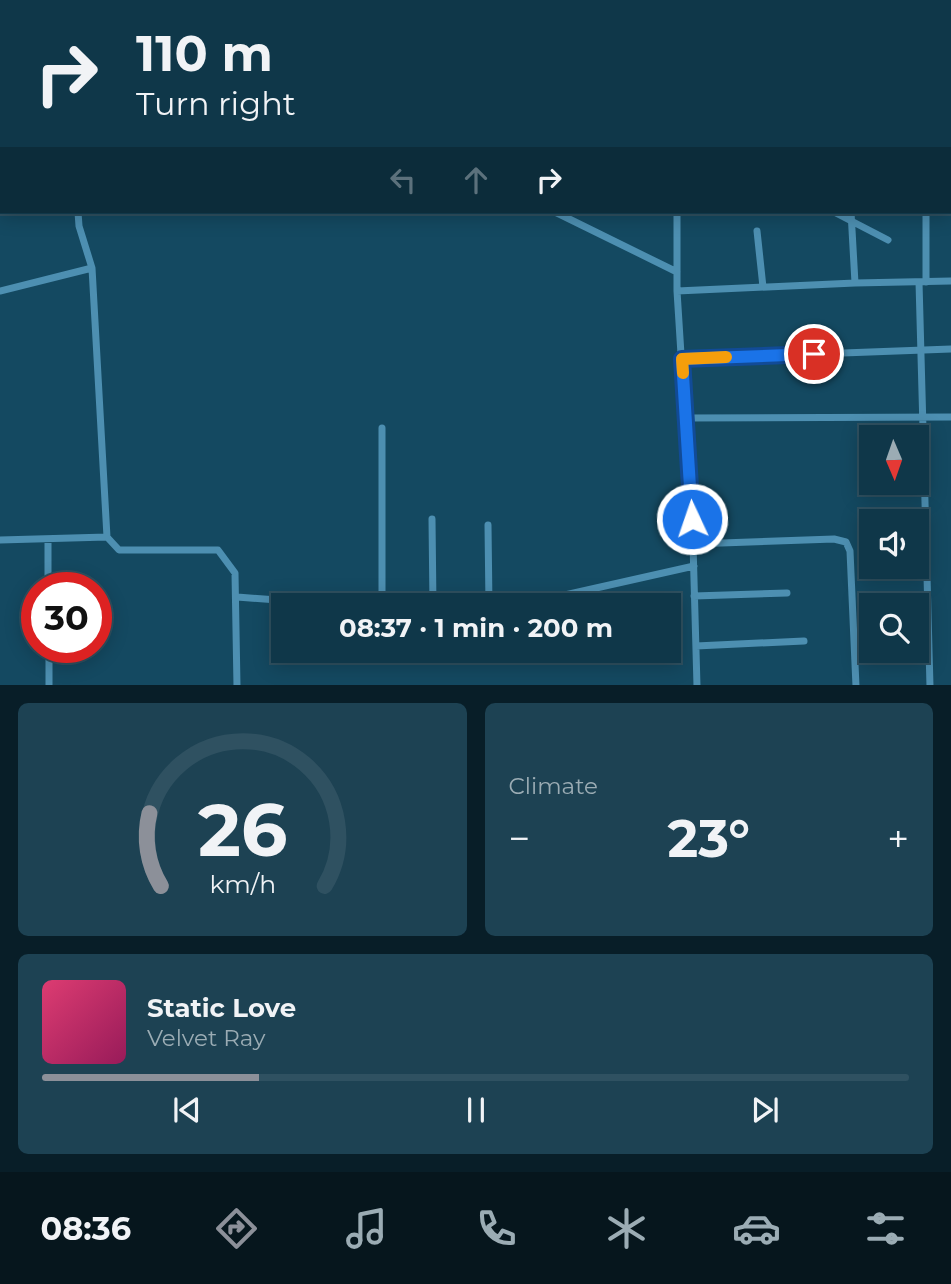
<!DOCTYPE html>
<meta charset="utf-8">
<style>
body{margin:0;font-family:Montserrat,sans-serif;background:#1d4253;color:#f1f3f6;height:100vh;display:flex;flex-direction:column;font-size:26px;white-space:nowrap}
*{box-sizing:border-box;margin:0}
p{font-size:23px;color:#9bacb4}
.icon{flex:none;width:38px;height:38px;fill:none;stroke:currentColor;stroke-width:2;stroke-linecap:round;stroke-linejoin:round}
.map{position:relative;height:685px;overflow:hidden}
.sheet{display:flex;flex-direction:column;gap:18px;padding:18px;background:#081e28;flex:1}
.sheet>*{flex:none}
.hud{position:absolute;left:0px;top:0px;width:952px;height:214px;box-shadow:0 4px 18px #0003,0 0 0 2px #2f5161;background:#0f3749;color:#f1f3f6;overflow:hidden}
.needle{width:46px;rotate:178deg}
.controls{position:absolute;left:859px;top:425px;display:grid;gap:14px}
.controls a{display:grid;place-items:center;width:70px;height:70px;border-radius:0px;background:#0f3749;box-shadow:0 4px 18px #0003,0 0 0 2px #2f5161;font-size:35px}
.speed{position:absolute;left:21px;top:572px;display:flex;gap:14px;font-size:35px;font-weight:700;text-align:center}
.speed>*{display:grid;place-content:center;width:91px;height:91px;border-radius:50%;background:#0f3749;box-shadow:0 4px 18px #0003,0 0 0 2px #2f5161;line-height:1}
.speed .limit{border:10px solid #d22;background:#fff;color:#111}
.pin{position:absolute;display:grid;place-items:center;width:60px;height:60px;color:#fff;margin:-30px;border:4px solid #fff;border-radius:50%;box-shadow:0 2px 7px #0007}
.me{position:absolute;width:77px;margin:-38px;rotate:357deg;stroke-linejoin:round;filter:drop-shadow(0 0 5px #0008)}
.turn{display:flex;align-items:center;gap:24px;height:147px;padding:0 21px;font-size:32px}
.turn .icon{width:91px;height:91px;stroke-width:2.5}
.turn b{display:block;font-size:49px;line-height:60px}
.lanes{display:flex;align-items:center;height:66px;padding:0 21px;background:#0003;justify-content:center;gap:35px;direction:ltr}
.lanes .off{opacity:.35}
.big{font-size:52px;font-weight:700;line-height:1.1}
.sheet .widget{flex:1;display:flex;flex-direction:column;justify-content:center;gap:10px;min-width:0;padding:0 24px;border-radius:10px;background:#1d4253}
.sheet .dial{align-items:center;gap:0}
.dial svg{height:182px;overflow:visible;fill:none;stroke:#2f5161;stroke-width:7;stroke-linecap:round;text-anchor:middle}
.dial text{fill:#f1f3f6;stroke:none}
.song{display:flex;align-items:center;gap:21px}
.cover{width:84px;height:84px;border-radius:10px;background:linear-gradient(135deg,hsl(340 70% 55%),hsl(330 70% 35%))}
.played{height:7px;border-radius:4px;background:linear-gradient(90deg,#8c9099 25%,#2f5161 25%)}
.keys{display:flex;justify-content:space-around;direction:ltr}
.heat{display:flex;justify-content:space-between;align-items:center;font-size:38px;direction:ltr}
.sheet .tiles{flex:1;display:grid;gap:18px;grid-template-columns:1fr 1fr}
.widget:last-child{grid-column:span 2}
.trip{position:absolute;left:271px;top:593px;width:410px;height:70px;border-radius:0px;background:#0f3749;box-shadow:0 4px 18px #0003,0 0 0 2px #2f5161;font-weight:700;line-height:70px;text-align:center}
.tabs{display:flex;height:112px;justify-content:space-around;align-items:center;background:#06161d;color:#9bacb4}
.tabs .icon{width:49px;height:49px}
.tabs .on{color:#8c9099}
.tabs b{font-size:32px;color:#f1f3f6}
.map>svg:first-child{display:block}
.lines{fill:none;stroke-linecap:round;stroke-linejoin:round}
.minor{stroke:#4d8fb1;stroke-width:7}
.route-casing{stroke:#114b97;stroke-width:18}
.route{stroke:#1a73e8;stroke-width:12}
.slow{stroke:#f59e0b;stroke-width:12}
</style>
<div class="map">
<svg width="951" height="686" viewBox="0 0 951 686">
<rect width="100%" height="100%" fill="#144961"/>
<g class="lines">
<path class="minor" d="M 60,0 L 60,2
M 387,0 L 391,2
M 932,0 L 934,2
M 673,2 L 673,0
M 950,23 L 951,24
M 950,190 L 951,190
M 78,212 L 79,226 L 92,268 L 107,537 L 119,550 L 218,550 L 235,573 L 237,686
M 555,212 L 677,272
M 677,212 L 677,291 L 693,544 L 697,686
M 834,212 L 888,240
M 851,212 L 855,283
M 926,212 L 926,282
M 757,231 L 763,287
M 919,282 L 930,686
M 0,291 L 92,268
M 677,291 L 855,283 L 951,281
M 682,359 L 951,349
M 686,418 L 951,417
M 432,519 L 433,606
M 488,525 L 489,606
M 0,540 L 107,537
M 48,540 L 48,588
M 693,544 L 834,539 L 846,542 L 850,551 L 856,686
M 694,596 L 787,593
M 237,597 L 357,606
M 382,606 L 382,428
M 516,606 L 694,566
M 696,646 L 804,641
M 49,648 L 49,686"/>
</g>
<g class="lines">
<g class="route-casing">
<path id="route" d="M 692,519 L 682,359 L 814,354"/>
</g>
<use href="#route" class="route"/>
<path class="slow" d="M 683,373 L 682,359 L 726,357"/>
</g>
</svg>
<div class="controls">
<a><svg class="needle" viewBox="-14 -14 28 28"><path d="M0-13l5 13h-10z" fill="#e53935"/><path d="M0 13l5-13h-10z" fill="#9bacb4"/></svg></a>
<a><svg class="icon" aria-label="sound" viewBox="0 0 24 24"><path d="M4 9h4l5-4v14l-5-4H4zM17 9q2 3 0 6"/></svg></a>
<a><svg class="icon" aria-label="search" viewBox="0 0 24 24"><circle cx="10" cy="10" r="6"/><path d="M15 15l6 6"/></svg></a>
</div>
<div class="speed"><div class="limit">30</div></div>
<div class="pin" style="left:814px;top:354px;background:#d93025"><svg class="icon" aria-label="arrive" viewBox="0 0 24 24"><path d="M6 21V4h12l-3 4 3 4H6"/></svg></div>
<svg class="me" style="left:692px;top:519px" viewBox="-20 -20 40 40"><circle r="17" fill="#1a73e8" stroke="#fff" stroke-width="3"/><path d="M0-11L8 9 0 5-8 9z" fill="#fff"/></svg>
<div class="trip">08:37 · 1 min · 200 m</div>
<div class="hud">
<div class="turn"><svg class="icon" aria-label="right" viewBox="0 0 24 24"><path d="M7 20v-9h11M14 6l5 5-5 5"/></svg><div><b>110 m</b>Turn right</div></div>
<div class="lanes"><svg class="icon off" aria-label="left" viewBox="0 0 24 24"><path d="M17 20v-9H6M10 6l-5 5 5 5"/></svg><svg class="icon off" aria-label="ahead" viewBox="0 0 24 24"><path d="M12 20V5M6 11l6-6 6 6"/></svg><svg class="icon" aria-label="right" viewBox="0 0 24 24"><path d="M7 20v-9h11M14 6l5 5-5 5"/></svg></div>
</div>
</div>
<section class="sheet">
<div class="tiles">
<div class="widget dial"><svg viewBox="0 0 100 80">
<path d="M14 69A42 42 0 1 1 86 69"/>
<path d="M14 69A42 42 0 0 1 9 37" stroke="#8c9099"/>
<text x="50" y="56" font-size="32" font-weight="700">26</text>
<text x="50" y="72" font-size="11">km/h</text>
</svg></div>
<div class="widget"><p>Climate</p>
<div class="heat"><a>−</a><b class="big">23°</b><a>+</a></div>
</div>
<div class="widget">
<div class="song"><i class="cover"></i><div><b>Static Love</b><p>Velvet Ray</p></div></div>
<div class="played"></div>
<div class="keys"><svg class="icon" aria-label="previous" viewBox="0 0 24 24"><path d="M18 5L8 12l10 7zM5 5v14"/></svg><svg class="icon" aria-label="pause" viewBox="0 0 24 24"><path d="M8 5v14M16 5v14"/></svg><svg class="icon" aria-label="next" viewBox="0 0 24 24"><path d="M6 5l10 7-10 7zM19 5v14"/></svg></div>
</div>
</div>
</section>
<nav class="tabs">
<b>08:36</b>
<svg class="icon on" aria-label="directions" viewBox="0 0 24 24"><path d="M12 3l9 9-9 9-9-9zM9 14v-3h6M13 9l2 2-2 2"/></svg>
<svg class="icon" aria-label="music" viewBox="0 0 24 24"><path d="M9 18V5l10-2v13"/><circle cx="6" cy="18" r="3"/><circle cx="16" cy="16" r="3"/></svg>
<svg class="icon" aria-label="phone" viewBox="0 0 24 24"><path d="M5 4h4l2 5-3 2q2 4 5 5l2-3 5 2v4C11 20 4 13 5 4z"/></svg>
<svg class="icon" aria-label="climate" viewBox="0 0 24 24"><path d="M12 3v18M4 7l16 10M4 17L20 7"/></svg>
<svg class="icon" aria-label="car" viewBox="0 0 24 24"><path d="M5 17H2v-5l4-1 3-4h7l3 4 3 1v5h-3M9 17h6M6 11h13"/><circle cx="7" cy="17" r="2"/><circle cx="17" cy="17" r="2"/></svg>
<svg class="icon" aria-label="filters" viewBox="0 0 24 24"><path d="M4 7h16M4 17h16"/><circle cx="9" cy="7" r="2"/><circle cx="15" cy="17" r="2"/></svg>
</nav>
